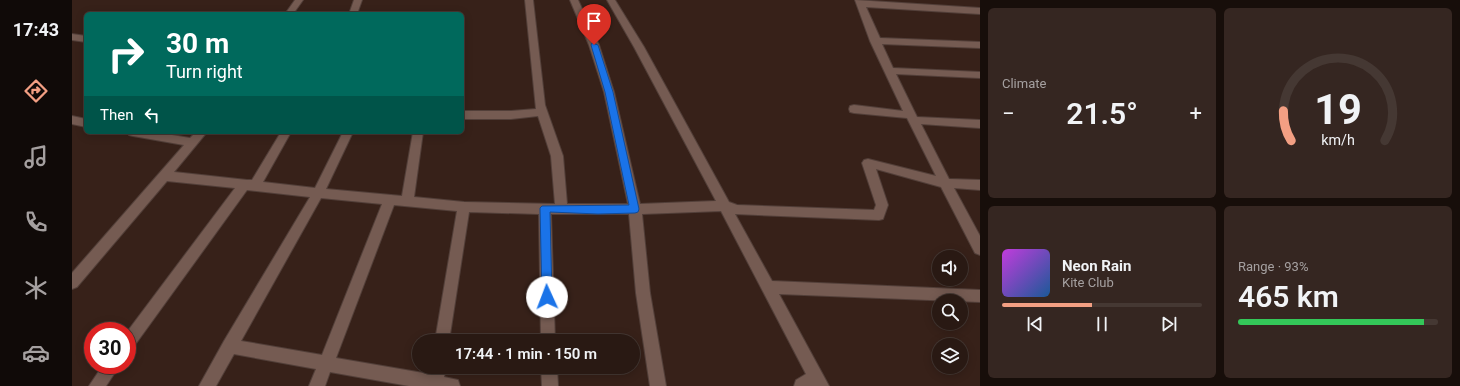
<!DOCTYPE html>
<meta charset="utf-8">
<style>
body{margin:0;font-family:Roboto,sans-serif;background:#352621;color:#f1f3f6;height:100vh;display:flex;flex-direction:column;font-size:15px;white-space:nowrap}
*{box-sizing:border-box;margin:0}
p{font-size:13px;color:#a5a0a0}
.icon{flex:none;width:22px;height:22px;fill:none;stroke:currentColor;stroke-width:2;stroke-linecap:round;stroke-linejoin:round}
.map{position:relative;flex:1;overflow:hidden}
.panel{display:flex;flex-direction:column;gap:8px;padding:8px;background:#170e0a;width:480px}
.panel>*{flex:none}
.guide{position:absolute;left:12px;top:12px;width:380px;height:122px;border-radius:6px;box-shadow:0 2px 10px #0003,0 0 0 1px #453833;background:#00695c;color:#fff;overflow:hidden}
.fabs{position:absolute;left:860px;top:250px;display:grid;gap:8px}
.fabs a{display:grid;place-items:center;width:36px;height:36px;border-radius:50%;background:#291913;box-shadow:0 2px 10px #0003,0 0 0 1px #453833;font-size:20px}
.speed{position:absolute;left:12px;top:322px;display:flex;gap:8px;font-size:20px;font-weight:700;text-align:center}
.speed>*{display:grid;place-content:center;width:52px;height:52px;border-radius:50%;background:#291913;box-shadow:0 2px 10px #0003,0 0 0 1px #453833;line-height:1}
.speed .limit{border:6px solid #d22;background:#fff;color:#111}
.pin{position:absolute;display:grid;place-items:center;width:34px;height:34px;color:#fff;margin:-41px -17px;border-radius:50% 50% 50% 0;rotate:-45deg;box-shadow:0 0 4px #0007}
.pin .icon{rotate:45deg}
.me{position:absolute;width:44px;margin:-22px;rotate:358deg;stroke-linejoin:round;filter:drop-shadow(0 0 3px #0008)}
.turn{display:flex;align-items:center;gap:14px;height:84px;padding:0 16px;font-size:18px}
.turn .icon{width:52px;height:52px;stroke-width:2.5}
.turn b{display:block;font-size:28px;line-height:34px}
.then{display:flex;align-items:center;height:38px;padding:0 16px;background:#0003;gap:8px;font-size:15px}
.big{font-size:30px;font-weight:600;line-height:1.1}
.panel .widget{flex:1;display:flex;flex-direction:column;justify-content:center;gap:6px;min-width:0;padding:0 14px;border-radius:6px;background:#352621}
.panel .dial{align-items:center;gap:0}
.dial svg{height:104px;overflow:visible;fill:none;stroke:#453833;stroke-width:7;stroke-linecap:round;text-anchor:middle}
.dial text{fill:#f1f3f6;stroke:none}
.song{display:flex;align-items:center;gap:12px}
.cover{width:48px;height:48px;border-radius:6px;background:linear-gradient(135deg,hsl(290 70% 55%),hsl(210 70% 35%))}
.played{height:4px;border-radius:2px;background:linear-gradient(90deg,#f39f83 45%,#453833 45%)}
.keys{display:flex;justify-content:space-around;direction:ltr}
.heat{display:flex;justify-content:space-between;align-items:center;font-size:22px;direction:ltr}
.charge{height:6px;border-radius:3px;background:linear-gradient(90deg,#34c759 93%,#453833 0)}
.panel .tiles{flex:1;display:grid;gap:8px;grid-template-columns:repeat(2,1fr)}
.trip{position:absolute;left:340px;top:334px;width:228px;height:40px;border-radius:20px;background:#291913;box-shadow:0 2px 10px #0003,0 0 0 1px #453833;font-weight:600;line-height:40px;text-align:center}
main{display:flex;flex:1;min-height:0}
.dock{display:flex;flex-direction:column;width:72px;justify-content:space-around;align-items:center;background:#100a08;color:#a5a0a0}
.dock .icon{width:28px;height:28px}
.dock .active{color:#f39f83}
.dock b{font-size:18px;color:#f1f3f6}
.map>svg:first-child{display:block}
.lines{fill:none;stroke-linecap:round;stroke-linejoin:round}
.street-casing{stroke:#523f39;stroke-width:2}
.street{fill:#755b52;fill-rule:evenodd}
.route{fill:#1a73e8;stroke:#114b97}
</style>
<main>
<nav class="dock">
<b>17:43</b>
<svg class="icon active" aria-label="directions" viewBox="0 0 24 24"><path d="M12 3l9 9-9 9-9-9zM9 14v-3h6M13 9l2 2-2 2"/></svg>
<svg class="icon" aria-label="music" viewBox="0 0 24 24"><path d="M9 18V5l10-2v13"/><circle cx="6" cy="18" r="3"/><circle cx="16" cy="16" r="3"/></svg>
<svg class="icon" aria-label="phone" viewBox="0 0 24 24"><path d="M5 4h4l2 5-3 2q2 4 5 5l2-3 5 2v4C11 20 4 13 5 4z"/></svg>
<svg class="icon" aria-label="climate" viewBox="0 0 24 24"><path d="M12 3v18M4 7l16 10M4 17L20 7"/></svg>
<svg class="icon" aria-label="car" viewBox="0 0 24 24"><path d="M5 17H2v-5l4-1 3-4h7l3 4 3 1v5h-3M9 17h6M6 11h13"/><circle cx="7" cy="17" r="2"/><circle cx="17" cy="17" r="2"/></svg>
</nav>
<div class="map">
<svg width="908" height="386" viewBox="0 0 908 386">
<rect width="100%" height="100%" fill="#372119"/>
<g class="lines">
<g class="street-casing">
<path id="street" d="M 223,0 L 231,0 L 221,14 L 213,14 Z
M 282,0 L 290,0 L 285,14 L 277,14 Z
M 453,0 L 461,0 L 473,105 L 491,156 L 495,204 L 556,204 L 532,92 L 517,45 L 498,0 L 506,0 L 527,45 L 542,92 L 568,204 L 644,201 L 562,47 L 535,0 L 543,0 L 572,47 L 657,202 L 665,205 L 802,210 L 804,205 L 790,163 L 792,160 L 796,159 L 864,176 L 835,118 L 782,113 L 778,112 L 777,109 L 778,106 L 782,105 L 831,111 L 798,41 L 783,0 L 908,8 L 908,14 L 794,7 L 808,38 L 908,42 L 908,48 L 810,44 L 821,68 L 908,72 L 908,78 L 824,74 L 845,117 L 908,120 L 908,128 L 849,124 L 877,179 L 908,180 L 908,190 L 882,188 L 908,236 L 908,255 L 903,253 L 869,187 L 804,169 L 816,205 L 811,219 L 807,220 L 663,214 L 700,281 L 908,290 L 908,302 L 707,294 L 757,386 L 722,386 L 724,380 L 734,374 L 649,211 L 570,214 L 578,293 L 594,386 L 578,386 L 564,293 L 557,214 L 479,214 L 483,341 L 469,341 L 467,214 L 397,212 L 377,341 L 363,341 L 385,211 L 322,205 L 264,358 L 357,374 L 358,367 L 374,367 L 372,377 L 386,380 L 388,386 L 337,386 L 258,372 L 253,386 L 237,386 L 244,369 L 162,354 L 144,386 L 127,386 L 152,341 L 238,197 L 175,190 L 60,349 L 55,351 L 55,332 L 163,188 L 95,181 L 5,287 L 0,289 L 0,273 L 112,145 L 61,136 L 57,135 L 56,132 L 82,132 L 118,138 L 124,132 L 135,132 L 102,172 L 175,180 L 180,180 L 209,132 L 219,132 L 191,182 L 243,188 L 271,132 L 281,132 L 254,189 L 330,196 L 341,132 L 351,132 L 342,197 L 392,202 L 483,204 L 479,156 L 466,116 L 439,119 L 390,119 L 390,111 L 439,111 L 464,109 ZM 249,198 L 310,204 L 250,355 L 169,341 Z
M 0,34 L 14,36 L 14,42 L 0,40 Z
M 0,116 L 14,119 L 14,127 L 0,124 Z
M 31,365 L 48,365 L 34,386 L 17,386 Z
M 469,367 L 485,367 L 486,386 L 470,386 Z"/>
</g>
<use href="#street" class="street"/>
</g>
<path class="route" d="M 520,43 L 526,45 L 541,92 L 567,209 L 566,212 L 563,213 L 526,214 L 478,212 L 480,297 L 479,300 L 475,302 L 471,300 L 470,297 L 468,208 L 470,206 L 557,205 L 533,92 L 519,45 Z"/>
</svg>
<div class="fabs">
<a><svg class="icon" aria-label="sound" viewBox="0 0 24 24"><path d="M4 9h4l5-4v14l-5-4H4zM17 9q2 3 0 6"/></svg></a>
<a><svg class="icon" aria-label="search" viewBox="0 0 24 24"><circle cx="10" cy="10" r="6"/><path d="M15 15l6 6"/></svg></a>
<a><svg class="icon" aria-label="layers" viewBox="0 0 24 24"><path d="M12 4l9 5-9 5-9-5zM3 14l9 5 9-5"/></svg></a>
</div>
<div class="speed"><div class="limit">30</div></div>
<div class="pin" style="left:522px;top:45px;background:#d93025"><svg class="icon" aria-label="arrive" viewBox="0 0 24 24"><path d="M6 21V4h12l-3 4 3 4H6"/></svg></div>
<svg class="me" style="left:475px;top:297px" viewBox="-20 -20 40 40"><circle r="19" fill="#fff"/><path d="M0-13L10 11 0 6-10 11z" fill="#1a73e8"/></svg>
<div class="trip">17:44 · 1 min · 150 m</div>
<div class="guide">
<div class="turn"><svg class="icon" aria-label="right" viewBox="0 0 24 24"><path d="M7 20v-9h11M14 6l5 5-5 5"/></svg><div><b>30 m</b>Turn right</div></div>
<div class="then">Then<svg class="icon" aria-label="left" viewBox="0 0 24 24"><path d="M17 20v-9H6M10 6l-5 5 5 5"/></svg></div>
</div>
</div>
<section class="panel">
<div class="tiles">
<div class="widget"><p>Climate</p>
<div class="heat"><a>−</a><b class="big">21.5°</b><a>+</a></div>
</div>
<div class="widget dial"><svg viewBox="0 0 100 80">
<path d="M14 69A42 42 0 1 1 86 69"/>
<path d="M14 69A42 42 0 0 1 8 46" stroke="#f39f83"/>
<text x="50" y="56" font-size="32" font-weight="700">19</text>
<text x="50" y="72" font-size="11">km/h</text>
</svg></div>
<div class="widget">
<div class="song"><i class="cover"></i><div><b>Neon Rain</b><p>Kite Club</p></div></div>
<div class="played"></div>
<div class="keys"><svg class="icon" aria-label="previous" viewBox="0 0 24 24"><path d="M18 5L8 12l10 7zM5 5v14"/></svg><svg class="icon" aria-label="pause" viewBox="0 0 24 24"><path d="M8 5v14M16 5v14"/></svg><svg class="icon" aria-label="next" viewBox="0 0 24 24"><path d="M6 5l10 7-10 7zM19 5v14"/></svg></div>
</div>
<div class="widget"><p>Range · 93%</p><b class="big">465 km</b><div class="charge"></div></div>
</div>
</section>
</main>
